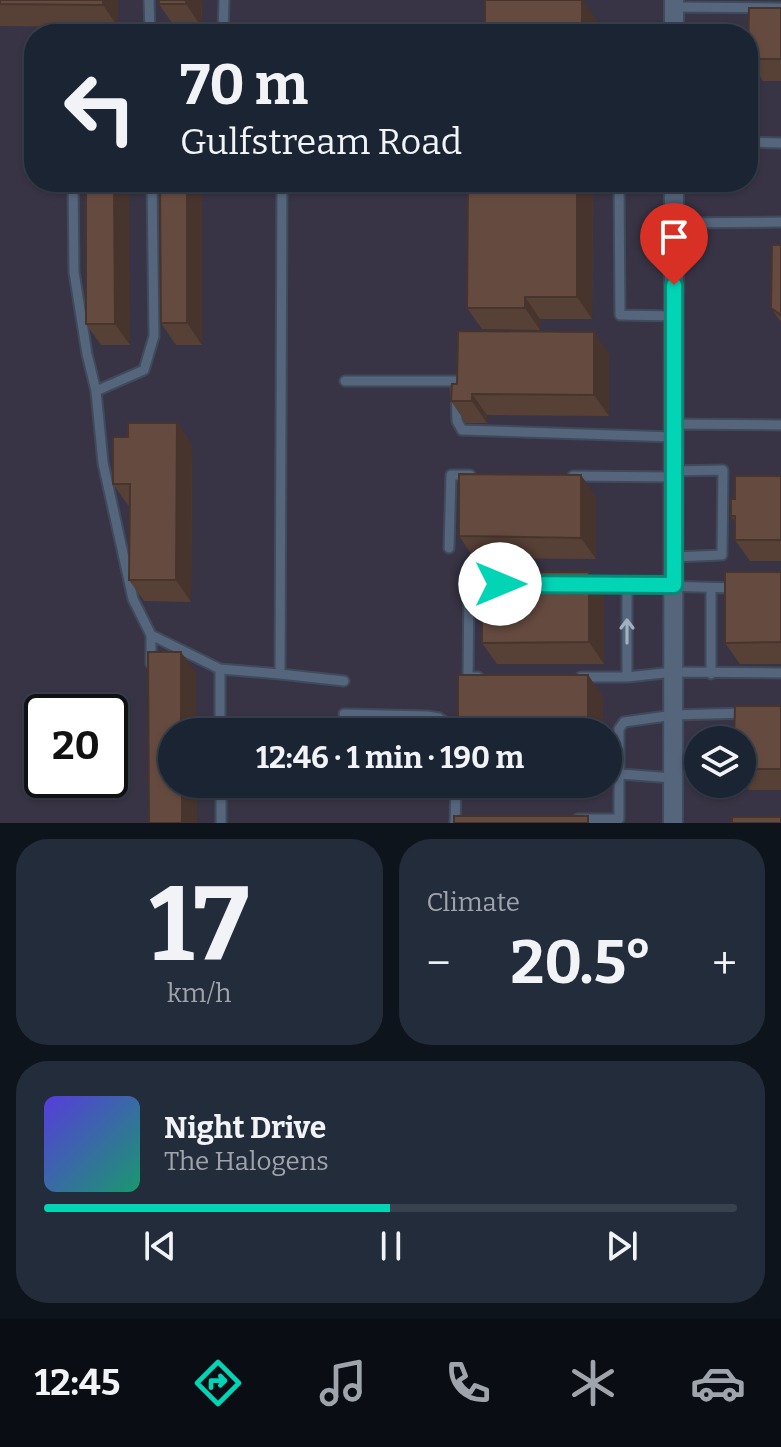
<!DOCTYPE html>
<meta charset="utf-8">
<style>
body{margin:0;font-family:Bitter,serif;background:#232c3b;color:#f1f3f6;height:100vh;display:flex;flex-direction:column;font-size:30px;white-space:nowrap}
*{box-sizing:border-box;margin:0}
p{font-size:26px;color:#9fa4ac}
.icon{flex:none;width:44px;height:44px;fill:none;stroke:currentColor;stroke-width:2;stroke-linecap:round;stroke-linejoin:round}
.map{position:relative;height:823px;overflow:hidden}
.panel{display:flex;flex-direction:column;gap:16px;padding:16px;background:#0e141c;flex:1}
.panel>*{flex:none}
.banner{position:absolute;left:24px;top:24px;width:734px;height:168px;border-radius:32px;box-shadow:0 2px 6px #0004,0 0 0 2px #38414e;background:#1a2433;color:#f1f3f6;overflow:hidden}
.tools{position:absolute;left:684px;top:726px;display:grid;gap:16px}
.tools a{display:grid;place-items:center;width:72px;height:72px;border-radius:50%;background:#1a2433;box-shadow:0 2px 6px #0004,0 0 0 2px #38414e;font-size:40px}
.speed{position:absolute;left:24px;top:694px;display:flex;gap:16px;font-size:40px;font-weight:700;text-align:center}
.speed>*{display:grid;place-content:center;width:104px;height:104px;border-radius:50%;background:#1a2433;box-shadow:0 2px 6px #0004,0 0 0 2px #38414e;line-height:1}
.speed .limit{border:4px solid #111;border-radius:12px;background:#fff;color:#111}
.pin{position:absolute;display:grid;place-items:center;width:68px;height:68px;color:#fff;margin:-82px -34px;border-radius:50% 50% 50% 0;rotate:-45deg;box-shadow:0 0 8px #0007}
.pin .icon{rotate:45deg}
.me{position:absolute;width:88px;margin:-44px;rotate:90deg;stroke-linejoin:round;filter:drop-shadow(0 0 6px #0008)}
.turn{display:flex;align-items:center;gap:28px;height:168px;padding:0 24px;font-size:36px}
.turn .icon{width:104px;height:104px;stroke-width:2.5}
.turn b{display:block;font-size:56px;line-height:68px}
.big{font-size:60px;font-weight:700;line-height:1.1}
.panel .tile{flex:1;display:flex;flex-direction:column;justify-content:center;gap:12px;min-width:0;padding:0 28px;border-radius:32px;background:#232c3b}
.panel .dial{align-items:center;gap:0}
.dial b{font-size:104px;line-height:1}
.song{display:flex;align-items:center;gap:24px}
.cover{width:96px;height:96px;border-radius:12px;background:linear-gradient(135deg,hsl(250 70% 55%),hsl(160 70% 35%))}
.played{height:8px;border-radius:4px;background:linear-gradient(90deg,#01d5b6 50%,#38414e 50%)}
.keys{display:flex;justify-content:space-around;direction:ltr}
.heat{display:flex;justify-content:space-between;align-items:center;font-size:44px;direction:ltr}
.panel .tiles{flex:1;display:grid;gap:16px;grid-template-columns:1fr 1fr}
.tile:last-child{grid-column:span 2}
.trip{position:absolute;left:158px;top:718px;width:464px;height:80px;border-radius:40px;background:#1a2433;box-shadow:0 2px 6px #0004,0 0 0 2px #38414e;font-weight:700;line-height:80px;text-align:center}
.menu{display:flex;height:128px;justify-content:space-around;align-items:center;background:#0a0e14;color:#9fa4ac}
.menu .icon{width:56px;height:56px}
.menu .current{color:#01d5b6}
.menu b{font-size:36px;color:#f1f3f6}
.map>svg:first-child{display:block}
.commercial{fill:#383445;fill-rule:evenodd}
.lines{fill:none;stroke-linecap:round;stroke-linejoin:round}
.lane-casing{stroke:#3f4b5c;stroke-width:13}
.street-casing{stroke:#3f4b5c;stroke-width:22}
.lane{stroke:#55657c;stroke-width:9}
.street{stroke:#55657c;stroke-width:18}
.wall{fill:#574036}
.shaded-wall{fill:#47342c}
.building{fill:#654a3f;stroke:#47342c;stroke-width:2}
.oneway{stroke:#a4b0c2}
.route-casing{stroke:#018a76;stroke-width:20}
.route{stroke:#01d5b6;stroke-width:14}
</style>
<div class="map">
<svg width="781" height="823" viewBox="0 0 781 823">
<rect width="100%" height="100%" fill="#223044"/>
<path class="commercial" d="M 0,0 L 781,0 L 781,823 L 0,823 ZM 34,34 L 748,34 L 748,182 L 34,182 ZM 42,712 L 110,712 L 110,780 L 42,780 ZM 172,732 L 608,732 L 608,784 L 172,784 ZM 698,740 L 742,740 L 742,784 L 698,784 Z"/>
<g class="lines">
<g class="lane-casing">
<path id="lane" d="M 149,0 L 150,34
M 674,7 L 781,8
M 223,34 L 224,0
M 748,142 L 781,143
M 73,182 L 74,272 L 87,354 L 96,391 L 103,463 L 133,599 L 151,635 L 151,664
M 282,182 L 280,674 L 344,681
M 619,182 L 620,315 L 674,316
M 674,223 L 781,222
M 345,381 L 456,381 L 457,421 L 462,430 L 674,437
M 96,391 L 144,370 L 154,336 L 152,182
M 674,424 L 781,425
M 674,471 L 723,470 L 722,555 L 674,557
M 573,476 L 674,477
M 449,548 L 451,475 L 470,475
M 586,584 L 735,588
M 627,584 L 627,677
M 711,588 L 711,674
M 151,635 L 220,669 L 220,732
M 220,669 L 280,674
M 478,677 L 468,677 L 469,584 L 491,584
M 581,677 L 627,677 L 674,672 L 781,673
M 344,714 L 427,716 L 439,718 L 448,724 L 450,732
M 608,773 L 673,778
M 221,784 L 221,823
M 578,819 L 619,819 L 619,729 L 624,722 L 674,715 L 746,713
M 455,823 L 456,784"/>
</g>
<g class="street-casing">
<path id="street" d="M 674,34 L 674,0
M 673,823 L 674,182"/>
</g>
<use href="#lane" class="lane"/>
<use href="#street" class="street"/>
</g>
<path class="wall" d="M 0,0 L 118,0 L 118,27 L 0,26 Z
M 202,0 L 201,26 L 174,26 L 159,4 Z
M 781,8 L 781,81 L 763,81 L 748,59 Z
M 86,182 L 130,345 L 101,345 L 86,324 Z
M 160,182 L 202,345 L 176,345 L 161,323 Z
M 468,182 L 593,182 L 592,319 L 540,319 L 540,330 L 482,329 L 467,308 Z
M 781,245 L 781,322 L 771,308 Z
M 609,354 L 609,416 L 487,415 L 487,423 L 466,423 L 451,401 L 457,384 Z
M 177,423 L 192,445 L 191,602 L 144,601 L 129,580 L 130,505 L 128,505 L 113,484 L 128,437 Z
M 781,476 L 781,561 L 750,561 L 735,540 L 735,522 L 731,516 L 735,499 Z
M 596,497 L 596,559 L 474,558 L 459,536 Z
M 589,572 L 604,594 L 604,664 L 497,664 L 482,643 Z
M 781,572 L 781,664 L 740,664 L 725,643 Z
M 588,675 L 603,697 L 603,732 L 460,732 L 458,729 Z
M 781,706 L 781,790 L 749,790 L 742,780 L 742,740 Z"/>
<path class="shaded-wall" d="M 103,0 L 118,0 L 118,27 L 103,5 Z
M 186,0 L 202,0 L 201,26 L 186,4 Z
M 582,0 L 597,20 L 597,34 L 582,34 Z
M 114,182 L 129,182 L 130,345 L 115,324 Z
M 187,182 L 202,182 L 202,345 L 187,323 Z
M 577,182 L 593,182 L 592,319 L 577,297 Z
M 525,297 L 540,319 L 540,330 L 525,308 Z
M 594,332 L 609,354 L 609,416 L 594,395 Z
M 472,394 L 487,415 L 487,423 L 472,401 Z
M 177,423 L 192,445 L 191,602 L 176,580 Z
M 581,475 L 596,497 L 596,559 L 581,538 Z
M 589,572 L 604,594 L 604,664 L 589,642 Z
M 181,652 L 196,673 L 196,732 L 181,732 Z
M 588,675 L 603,697 L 603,732 L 590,732 L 588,729 Z
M 182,784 L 197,784 L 197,823 L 182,823 Z"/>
<path class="building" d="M 0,0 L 103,0 L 103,5 L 0,4 Z
M 159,0 L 186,0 L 186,4 L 159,4 Z
M 485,0 L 582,0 L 582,34 L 485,34 Z
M 749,8 L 781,8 L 781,59 L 748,59 Z
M 86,182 L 114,182 L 115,324 L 86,324 Z
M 160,182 L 187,182 L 187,323 L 161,323 Z
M 468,182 L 577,182 L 577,297 L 525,297 L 525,308 L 467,308 Z
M 772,245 L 781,245 L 781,315 L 771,308 Z
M 458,331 L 594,332 L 594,395 L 472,394 L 472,401 L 451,401 L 452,384 L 457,384 Z
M 128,423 L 177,423 L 176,580 L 129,580 L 130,484 L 113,484 L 113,437 L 128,437 Z
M 459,474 L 581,475 L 581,538 L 459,536 Z
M 735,476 L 781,476 L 781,540 L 735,540 L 735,516 L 731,516 L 731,499 L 735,499 Z
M 482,572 L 589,572 L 589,642 L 482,643 Z
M 725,572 L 781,572 L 781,642 L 725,643 Z
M 148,652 L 181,652 L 181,732 L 172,732 L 172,784 L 182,784 L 182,823 L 149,823 Z
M 458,675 L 588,675 L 588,729 L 458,729 Z
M 735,706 L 781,706 L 781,769 L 742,769 L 742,740 L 734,740 Z
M 454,816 L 588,816 L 588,823 L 454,823 Z
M 732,817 L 781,817 L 781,823 L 732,823 Z"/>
<defs><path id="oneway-shaft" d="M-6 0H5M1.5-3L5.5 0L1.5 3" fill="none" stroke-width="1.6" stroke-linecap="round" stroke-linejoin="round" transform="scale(2)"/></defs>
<use class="oneway" href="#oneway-shaft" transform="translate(627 631) rotate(-90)"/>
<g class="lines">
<g class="route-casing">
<path id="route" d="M 500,584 L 674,585 L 674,285"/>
</g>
<use href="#route" class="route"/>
</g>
</svg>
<div class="tools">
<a><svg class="icon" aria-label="layers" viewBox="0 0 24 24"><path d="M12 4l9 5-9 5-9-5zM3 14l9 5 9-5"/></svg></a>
</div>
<div class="speed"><div class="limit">20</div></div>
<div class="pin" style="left:674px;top:285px;background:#d93025"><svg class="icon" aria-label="arrive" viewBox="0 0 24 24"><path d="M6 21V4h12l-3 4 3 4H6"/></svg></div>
<svg class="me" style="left:500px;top:584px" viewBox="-20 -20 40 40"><circle r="19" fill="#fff"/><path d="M0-13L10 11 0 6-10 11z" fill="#01d5b6"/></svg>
<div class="trip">12:46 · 1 min · 190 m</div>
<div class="banner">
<div class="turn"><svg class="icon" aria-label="left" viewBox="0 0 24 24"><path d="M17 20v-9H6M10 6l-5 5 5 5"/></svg><div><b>70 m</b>Gulfstream Road</div></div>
</div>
</div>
<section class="panel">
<div class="tiles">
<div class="tile dial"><b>17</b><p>km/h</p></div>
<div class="tile"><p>Climate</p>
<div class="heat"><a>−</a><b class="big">20.5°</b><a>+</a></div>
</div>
<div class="tile">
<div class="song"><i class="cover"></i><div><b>Night Drive</b><p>The Halogens</p></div></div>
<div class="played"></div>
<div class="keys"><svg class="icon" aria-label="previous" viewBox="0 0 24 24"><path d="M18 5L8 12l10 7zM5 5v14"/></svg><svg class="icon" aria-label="pause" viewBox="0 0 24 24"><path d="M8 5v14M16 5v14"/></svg><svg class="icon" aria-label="next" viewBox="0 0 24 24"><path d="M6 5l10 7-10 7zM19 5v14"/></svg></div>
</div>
</div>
</section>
<nav class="menu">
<b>12:45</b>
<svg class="icon current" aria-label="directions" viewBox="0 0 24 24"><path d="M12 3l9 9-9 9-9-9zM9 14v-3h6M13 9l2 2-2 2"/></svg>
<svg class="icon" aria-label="music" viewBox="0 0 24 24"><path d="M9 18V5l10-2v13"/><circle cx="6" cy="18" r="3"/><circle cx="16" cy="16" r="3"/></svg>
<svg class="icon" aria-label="phone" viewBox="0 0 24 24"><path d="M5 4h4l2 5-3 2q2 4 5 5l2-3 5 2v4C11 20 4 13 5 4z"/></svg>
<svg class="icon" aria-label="climate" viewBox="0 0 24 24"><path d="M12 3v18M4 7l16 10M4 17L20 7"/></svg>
<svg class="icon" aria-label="car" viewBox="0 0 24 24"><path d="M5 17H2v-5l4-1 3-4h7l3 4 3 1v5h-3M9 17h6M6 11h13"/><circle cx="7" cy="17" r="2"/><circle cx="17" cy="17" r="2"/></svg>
</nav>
